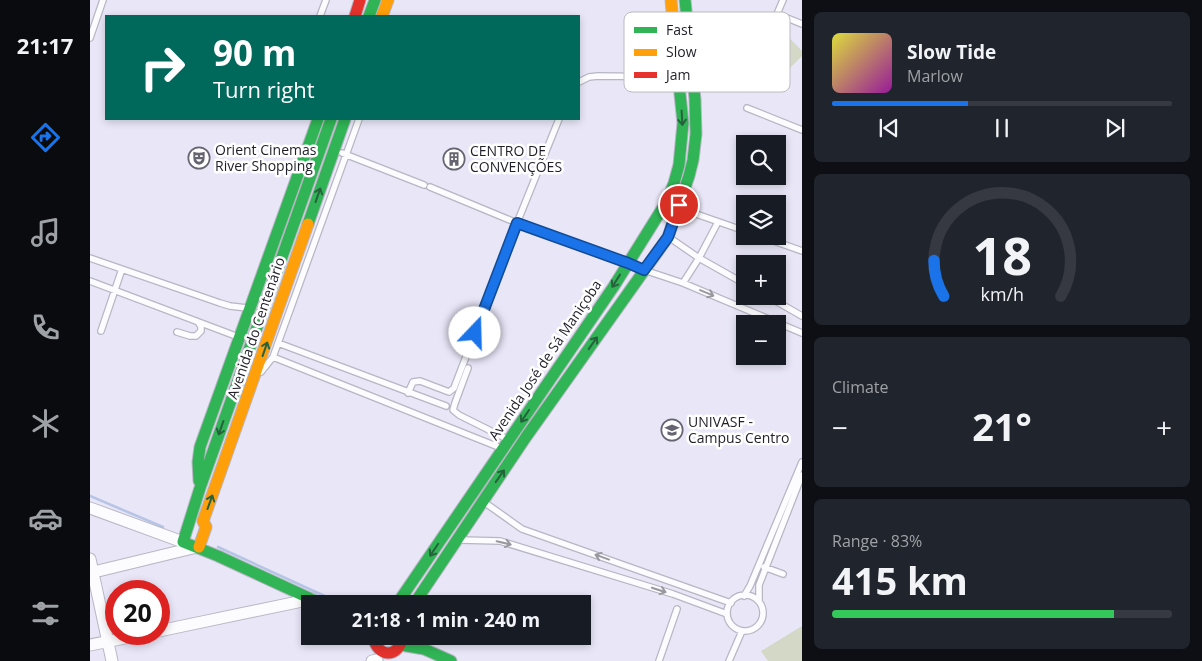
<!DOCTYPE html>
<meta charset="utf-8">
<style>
body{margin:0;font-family:"Open Sans",sans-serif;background:#20242c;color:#f1f3f6;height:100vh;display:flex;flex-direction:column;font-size:19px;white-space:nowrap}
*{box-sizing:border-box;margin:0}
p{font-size:16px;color:#9ea1a6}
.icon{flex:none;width:28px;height:28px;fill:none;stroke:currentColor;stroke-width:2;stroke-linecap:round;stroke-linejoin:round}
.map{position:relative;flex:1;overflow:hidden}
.details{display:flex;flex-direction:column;gap:12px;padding:12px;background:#0d0f14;width:400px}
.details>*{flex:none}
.banner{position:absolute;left:15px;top:15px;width:475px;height:105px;border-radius:0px;box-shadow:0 2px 8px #0003;background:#00695c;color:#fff;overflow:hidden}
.tools{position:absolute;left:646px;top:135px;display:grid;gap:10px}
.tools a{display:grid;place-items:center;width:50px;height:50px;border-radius:0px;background:#171b24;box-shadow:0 2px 8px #0003;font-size:25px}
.speed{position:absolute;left:15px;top:580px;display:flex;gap:10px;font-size:25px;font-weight:700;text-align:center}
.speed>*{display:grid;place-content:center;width:65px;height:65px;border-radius:50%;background:#171b24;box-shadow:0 2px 8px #0003;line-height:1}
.speed .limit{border:8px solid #d22;background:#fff;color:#111}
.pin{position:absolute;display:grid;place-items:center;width:42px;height:42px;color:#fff;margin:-21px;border:2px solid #fff;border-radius:50%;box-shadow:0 1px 5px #0007}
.me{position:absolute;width:55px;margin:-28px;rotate:21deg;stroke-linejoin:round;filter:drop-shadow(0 0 4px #0008)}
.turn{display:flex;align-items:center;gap:18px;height:105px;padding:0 25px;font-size:22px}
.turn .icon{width:65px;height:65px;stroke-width:2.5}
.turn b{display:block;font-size:35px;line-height:42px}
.big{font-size:38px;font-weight:700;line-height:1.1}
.details .card{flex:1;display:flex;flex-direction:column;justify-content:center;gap:8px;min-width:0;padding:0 18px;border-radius:8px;background:#20242c}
.details .dial{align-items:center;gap:0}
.dial svg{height:130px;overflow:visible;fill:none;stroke:#363941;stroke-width:7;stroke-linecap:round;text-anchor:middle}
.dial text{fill:#f1f3f6;stroke:none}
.song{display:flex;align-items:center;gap:15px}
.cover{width:60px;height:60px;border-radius:8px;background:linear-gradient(135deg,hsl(60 70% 55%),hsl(300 70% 35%))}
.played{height:5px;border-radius:2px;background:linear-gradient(90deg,#1a73e8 40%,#363941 40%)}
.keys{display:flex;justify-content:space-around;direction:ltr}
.heat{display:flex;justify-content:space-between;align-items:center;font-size:28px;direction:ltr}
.charge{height:8px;border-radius:4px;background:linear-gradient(90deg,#34c759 83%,#363941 0)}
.trip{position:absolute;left:211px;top:595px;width:290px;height:50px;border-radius:0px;background:#171b24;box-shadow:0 2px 8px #0003;font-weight:700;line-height:50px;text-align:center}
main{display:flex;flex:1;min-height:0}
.tab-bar{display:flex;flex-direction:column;width:90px;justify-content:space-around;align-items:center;background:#090b0e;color:#9ea1a6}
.tab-bar .icon{width:35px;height:35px}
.tab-bar .active{color:#1a73e8}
.tab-bar b{font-size:22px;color:#f1f3f6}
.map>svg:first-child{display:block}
.green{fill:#d4d8c7}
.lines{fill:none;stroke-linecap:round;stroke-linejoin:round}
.stream{stroke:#b6c4e6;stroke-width:2.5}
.lane-casing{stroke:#b7b6c3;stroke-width:8}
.street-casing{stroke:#b7b6c3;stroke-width:13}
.fast-casing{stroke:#b7b6c3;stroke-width:13}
.slow-casing{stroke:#b7b6c3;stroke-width:13}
.jam-casing{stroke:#b7b6c3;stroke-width:13}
.lane{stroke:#fcfbfe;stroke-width:5.5}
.street{stroke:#fcfbfe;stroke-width:11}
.fast{stroke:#30b455;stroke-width:11}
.slow{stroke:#ff9f0a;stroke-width:11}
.jam{stroke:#e5322d;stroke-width:11}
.oneway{stroke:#27623d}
.oneway2{stroke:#99989e}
.route-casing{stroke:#114b97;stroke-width:12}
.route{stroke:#1a73e8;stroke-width:9}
.labels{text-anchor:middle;stroke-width:5;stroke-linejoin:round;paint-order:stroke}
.poi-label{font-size:14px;fill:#1f1e29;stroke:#fff;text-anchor:start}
.street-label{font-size:14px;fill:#1f1e29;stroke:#fff}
.key{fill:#fff;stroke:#bcbcbf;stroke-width:1}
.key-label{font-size:14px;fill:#1f1e29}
</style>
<main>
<nav class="tab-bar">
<b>21:17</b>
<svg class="icon active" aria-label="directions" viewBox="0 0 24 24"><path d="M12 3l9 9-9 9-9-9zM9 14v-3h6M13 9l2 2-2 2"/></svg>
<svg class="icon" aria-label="music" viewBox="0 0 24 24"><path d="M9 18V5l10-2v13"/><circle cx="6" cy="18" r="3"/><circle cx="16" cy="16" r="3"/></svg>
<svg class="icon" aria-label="phone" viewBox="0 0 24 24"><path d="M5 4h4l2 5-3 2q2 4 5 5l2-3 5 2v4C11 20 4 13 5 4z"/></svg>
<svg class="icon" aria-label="climate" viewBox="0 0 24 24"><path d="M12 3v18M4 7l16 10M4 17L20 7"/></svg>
<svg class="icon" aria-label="car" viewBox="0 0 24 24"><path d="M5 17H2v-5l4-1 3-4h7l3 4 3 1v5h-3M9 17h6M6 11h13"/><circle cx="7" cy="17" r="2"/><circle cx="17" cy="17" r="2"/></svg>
<svg class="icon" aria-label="filters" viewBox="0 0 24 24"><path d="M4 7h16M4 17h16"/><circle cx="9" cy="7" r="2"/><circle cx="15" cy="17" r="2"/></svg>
</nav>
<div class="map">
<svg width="712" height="661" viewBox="0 0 712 661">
<rect width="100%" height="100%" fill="#e8e6f7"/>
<path class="green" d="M 683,21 L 712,51 L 712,56 L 697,71 L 665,39 Z
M 712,626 L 712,661 L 678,661 L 671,651 Z"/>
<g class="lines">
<path class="stream" d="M 0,496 L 73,527
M 128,547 L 252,604"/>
<g class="lane-casing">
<path id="lane" d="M 693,0 L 687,14 L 712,24
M 230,16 L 236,0
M 0,38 L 13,0
M 489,82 L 499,77 L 508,76 L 588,77
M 657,108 L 712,130
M 252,153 L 334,185
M 340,187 L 427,223 L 536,262
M 606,214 L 655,231
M 670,236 L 712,251
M 580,238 L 609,258 L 655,284
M 0,258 L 130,303 L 140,306 L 157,308
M 557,271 L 593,283 L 712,333
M 0,281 L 143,335 L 148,338
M 593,283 L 609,258 L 628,222
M 677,296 L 712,316
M 11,331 L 32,269
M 87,332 L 100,336 L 106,336 L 111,331 L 111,326 L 108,322
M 188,343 L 356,406
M 183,357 L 411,448
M 378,368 L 365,403 L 363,410 L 369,415 L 417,439
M 171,372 L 183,357 L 269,119
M 318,393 L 323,382 L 330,381 L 359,392 L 364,388 L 427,223 L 469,119
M 394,502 L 432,529 L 641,603
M 370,540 L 410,541 L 583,594 L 637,614
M 674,567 L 693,574
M637 613a18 18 0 1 1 36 0a18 18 0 1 1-36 0Z
M 654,596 L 660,586 L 712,462
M 669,601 L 669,585 L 712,475
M 569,661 L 587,609
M 639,661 L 652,631"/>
</g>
<g class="street-casing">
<path id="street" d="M 0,508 L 93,542
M 0,559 L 22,661
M 0,573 L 107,547
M 69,631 L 222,599
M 0,645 L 55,634
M 282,661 L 287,660"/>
</g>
<g class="fast-casing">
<path id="fast" d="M 279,16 L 285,0
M 218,224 L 255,119
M 109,481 L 108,462 L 110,447 L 228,119
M 232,604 L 128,556 L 93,542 L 110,488 L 241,119
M 307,604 L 524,286 L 577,201 L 584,183 L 589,165 L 593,123 L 587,65
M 324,604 L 436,437 L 578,237 L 599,176 L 603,160 L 606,134 L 605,99 L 595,0
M 311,645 L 334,649 L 361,661"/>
</g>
<g class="slow-casing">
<path id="slow" d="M 581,0 L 587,65
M 292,16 L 298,0
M 109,547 L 116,527 L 113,521 L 218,224"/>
</g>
<g class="jam-casing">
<path id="jam" d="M 265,16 L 270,0
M 283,636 C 287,658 308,659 313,637"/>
</g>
<use href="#lane" class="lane"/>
<use href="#street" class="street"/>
<use href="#fast" class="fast"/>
<use href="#slow" class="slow"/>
<use href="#jam" class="jam"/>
</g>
<defs><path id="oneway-shaft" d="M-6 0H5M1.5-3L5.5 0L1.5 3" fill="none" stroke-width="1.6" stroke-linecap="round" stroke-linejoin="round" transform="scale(1.25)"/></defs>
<g class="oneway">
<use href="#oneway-shaft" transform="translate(592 118) rotate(87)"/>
<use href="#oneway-shaft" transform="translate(228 195) rotate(-71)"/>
<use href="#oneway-shaft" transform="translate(526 281) rotate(122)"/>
<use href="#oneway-shaft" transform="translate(503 343) rotate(-55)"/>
<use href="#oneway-shaft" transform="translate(175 349) rotate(-71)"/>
<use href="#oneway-shaft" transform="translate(435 416) rotate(124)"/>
<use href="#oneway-shaft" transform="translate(131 428) rotate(109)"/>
<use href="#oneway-shaft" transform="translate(410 476) rotate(-55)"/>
<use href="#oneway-shaft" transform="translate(120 502) rotate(-70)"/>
<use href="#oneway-shaft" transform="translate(344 550) rotate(124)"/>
</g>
<g class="oneway2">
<use href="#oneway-shaft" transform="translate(617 293) rotate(23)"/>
<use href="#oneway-shaft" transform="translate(414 543) rotate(13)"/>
<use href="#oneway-shaft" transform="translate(512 557) rotate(-160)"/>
<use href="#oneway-shaft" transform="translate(569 590) rotate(18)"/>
</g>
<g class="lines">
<g class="route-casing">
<path id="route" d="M 385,333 L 427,223 L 538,263 L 554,270 L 578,237 L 589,205"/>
</g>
<use href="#route" class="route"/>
</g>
<defs>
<g id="theatre-ring" transform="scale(1.125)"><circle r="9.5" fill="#fff" stroke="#656471" stroke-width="1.5"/><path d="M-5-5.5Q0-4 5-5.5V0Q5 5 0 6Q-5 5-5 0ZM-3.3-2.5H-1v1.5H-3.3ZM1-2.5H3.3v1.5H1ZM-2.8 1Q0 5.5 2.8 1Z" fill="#656471"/></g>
<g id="building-ring" transform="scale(1.125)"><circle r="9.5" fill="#fff" stroke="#656471" stroke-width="1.5"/><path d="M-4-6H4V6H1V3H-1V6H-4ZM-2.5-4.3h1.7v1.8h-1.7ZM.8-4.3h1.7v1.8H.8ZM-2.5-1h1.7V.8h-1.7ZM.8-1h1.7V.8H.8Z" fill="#656471"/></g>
<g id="university-ring" transform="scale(1.125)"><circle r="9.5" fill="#fff" stroke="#656471" stroke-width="1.5"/><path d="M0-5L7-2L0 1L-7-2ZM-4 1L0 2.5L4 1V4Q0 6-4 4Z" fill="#656471"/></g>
</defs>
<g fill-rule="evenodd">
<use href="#theatre-ring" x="109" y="158"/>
<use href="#building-ring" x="364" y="159"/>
<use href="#university-ring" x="582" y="430"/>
</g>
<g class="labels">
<g class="poi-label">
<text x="125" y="155">Orient Cinemas<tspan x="125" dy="16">River Shopping</tspan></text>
<text x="380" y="156">CENTRO DE<tspan x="380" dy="16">CONVENÇÕES</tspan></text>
<text x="598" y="427">UNIVASF -<tspan x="598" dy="16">Campus Centro</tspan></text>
</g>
<g class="street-label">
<text transform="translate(166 328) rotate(-71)" y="5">Avenida do Centenário</text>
<text transform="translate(455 360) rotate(-56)" y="5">Avenida José de Sá Maniçoba</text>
</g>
</g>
<rect x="534" y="12" width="166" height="80" rx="8" class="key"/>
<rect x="544" y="27" width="23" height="6" fill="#30b455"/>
<rect x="544" y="49" width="23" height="7" fill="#ff9f0a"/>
<rect x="544" y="72" width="23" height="6" fill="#e5322d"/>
<g class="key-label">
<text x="576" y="35">Fast</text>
<text x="576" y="57">Slow</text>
<text x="576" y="80">Jam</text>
</g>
</svg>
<div class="tools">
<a><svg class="icon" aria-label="search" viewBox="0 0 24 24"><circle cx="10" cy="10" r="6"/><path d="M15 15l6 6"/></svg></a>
<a><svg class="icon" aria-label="layers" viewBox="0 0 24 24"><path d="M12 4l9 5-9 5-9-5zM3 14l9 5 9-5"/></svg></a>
<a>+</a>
<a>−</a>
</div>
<div class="speed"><div class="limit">20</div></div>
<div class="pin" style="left:589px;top:205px;background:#d93025"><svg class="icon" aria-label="arrive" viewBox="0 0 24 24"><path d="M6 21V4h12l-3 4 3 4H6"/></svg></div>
<svg class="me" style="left:385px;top:333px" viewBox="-20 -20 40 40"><circle r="19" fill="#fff"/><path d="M0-13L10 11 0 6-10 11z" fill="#1a73e8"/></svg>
<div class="trip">21:18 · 1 min · 240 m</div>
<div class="banner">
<div class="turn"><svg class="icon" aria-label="right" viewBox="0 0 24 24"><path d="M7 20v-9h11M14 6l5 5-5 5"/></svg><div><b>90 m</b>Turn right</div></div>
</div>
</div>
<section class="details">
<div class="card">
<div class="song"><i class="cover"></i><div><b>Slow Tide</b><p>Marlow</p></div></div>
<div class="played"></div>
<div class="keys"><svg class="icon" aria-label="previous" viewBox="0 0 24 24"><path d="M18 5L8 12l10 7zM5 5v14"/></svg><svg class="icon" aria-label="pause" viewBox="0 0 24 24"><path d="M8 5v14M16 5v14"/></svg><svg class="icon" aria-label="next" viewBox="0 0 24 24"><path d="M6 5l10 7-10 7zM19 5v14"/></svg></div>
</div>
<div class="card dial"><svg viewBox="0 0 100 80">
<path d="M14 69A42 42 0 1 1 86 69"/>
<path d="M14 69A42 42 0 0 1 8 47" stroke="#1a73e8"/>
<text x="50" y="56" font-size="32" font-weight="700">18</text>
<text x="50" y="72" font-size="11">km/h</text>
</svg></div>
<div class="card"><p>Climate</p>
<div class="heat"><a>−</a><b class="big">21°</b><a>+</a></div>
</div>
<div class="card"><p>Range · 83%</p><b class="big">415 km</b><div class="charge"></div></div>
</section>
</main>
